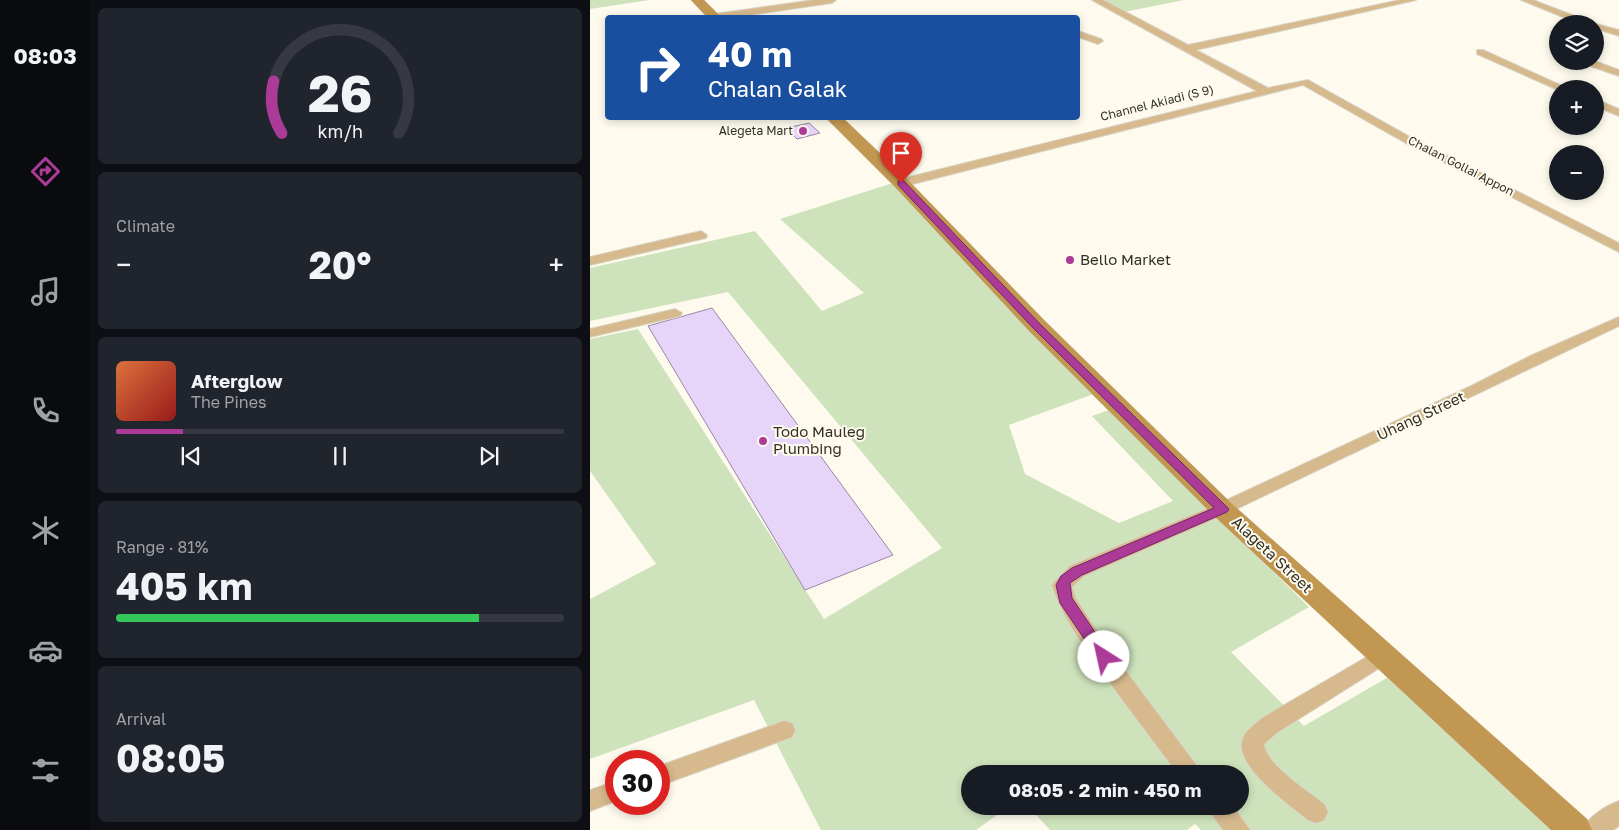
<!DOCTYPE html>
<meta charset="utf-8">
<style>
body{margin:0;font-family:"Golos Text",sans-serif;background:#20242c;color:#f1f3f6;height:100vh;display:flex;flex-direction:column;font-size:19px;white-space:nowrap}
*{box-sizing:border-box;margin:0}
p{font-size:16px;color:#9ea1a6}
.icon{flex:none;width:28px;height:28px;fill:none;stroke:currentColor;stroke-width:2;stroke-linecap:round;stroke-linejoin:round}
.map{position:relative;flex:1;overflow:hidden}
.panel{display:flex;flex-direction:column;gap:8px;padding:8px;background:#0d0f14;width:500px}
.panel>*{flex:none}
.top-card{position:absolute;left:15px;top:15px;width:475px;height:105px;border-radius:5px;box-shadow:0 2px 8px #0003;background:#1a4fa0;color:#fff;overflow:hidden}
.buttons{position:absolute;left:959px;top:15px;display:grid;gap:10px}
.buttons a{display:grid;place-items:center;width:55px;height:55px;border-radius:50%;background:#171b24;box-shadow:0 2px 8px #0003;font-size:25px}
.speed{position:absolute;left:15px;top:750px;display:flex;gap:10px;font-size:25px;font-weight:700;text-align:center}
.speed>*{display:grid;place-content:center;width:65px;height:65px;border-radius:50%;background:#171b24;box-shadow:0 2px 8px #0003;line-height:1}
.speed .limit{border:8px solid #d22;background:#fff;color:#111}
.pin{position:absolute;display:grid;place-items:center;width:42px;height:42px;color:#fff;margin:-51px -21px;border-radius:50% 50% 50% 0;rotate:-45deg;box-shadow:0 0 5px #0007}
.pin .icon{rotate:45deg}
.me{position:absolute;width:55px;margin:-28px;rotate:325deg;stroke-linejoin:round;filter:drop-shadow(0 0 4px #0008)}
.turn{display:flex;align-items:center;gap:18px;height:105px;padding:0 20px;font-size:22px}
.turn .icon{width:65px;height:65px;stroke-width:2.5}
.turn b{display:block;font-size:35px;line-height:42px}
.big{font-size:38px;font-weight:700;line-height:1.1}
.panel .tile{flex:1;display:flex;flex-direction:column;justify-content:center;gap:8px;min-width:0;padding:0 18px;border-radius:8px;background:#20242c}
.panel .dial{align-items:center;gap:0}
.dial svg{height:130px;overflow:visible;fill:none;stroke:#363941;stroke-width:7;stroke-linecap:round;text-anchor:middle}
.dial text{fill:#f1f3f6;stroke:none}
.song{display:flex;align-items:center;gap:15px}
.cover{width:60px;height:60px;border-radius:8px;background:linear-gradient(135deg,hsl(20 70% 55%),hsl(0 70% 35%))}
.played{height:5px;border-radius:2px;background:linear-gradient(90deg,#ac3b98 15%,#363941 15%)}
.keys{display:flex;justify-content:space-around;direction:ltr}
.heat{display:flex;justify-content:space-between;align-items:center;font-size:28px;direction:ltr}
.charge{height:8px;border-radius:4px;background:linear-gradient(90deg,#34c759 81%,#363941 0)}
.trip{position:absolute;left:371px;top:765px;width:288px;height:50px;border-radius:25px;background:#171b24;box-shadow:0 2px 8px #0003;font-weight:700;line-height:50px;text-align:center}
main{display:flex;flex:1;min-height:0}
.dock{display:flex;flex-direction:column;width:90px;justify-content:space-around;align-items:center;background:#090b0e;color:#9ea1a6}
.dock .icon{width:35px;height:35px}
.dock .selected{color:#ac3b98}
.dock b{font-size:22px;color:#f1f3f6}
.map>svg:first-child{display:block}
.green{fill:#cee3bc}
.building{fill:#e7d4f9;stroke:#9688a3}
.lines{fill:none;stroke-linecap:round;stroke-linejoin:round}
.street-casing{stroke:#d9d6ca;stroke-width:2}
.secondary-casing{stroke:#d9d6ca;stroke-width:1}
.street{fill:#d6b98d;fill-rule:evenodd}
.secondary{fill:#c29751;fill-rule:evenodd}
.route{fill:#ac3b98;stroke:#702663}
.poi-dot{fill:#ac3b98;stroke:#fefbee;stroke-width:2}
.labels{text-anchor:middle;stroke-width:4;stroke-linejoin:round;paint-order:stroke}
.far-street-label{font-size:12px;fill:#333024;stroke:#fefbee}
.far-poi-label{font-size:12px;fill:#333024;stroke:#fefbee;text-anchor:end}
.poi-label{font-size:15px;fill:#333024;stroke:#fefbee;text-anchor:start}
.street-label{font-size:15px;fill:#333024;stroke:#fefbee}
</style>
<main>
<nav class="dock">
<b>08:03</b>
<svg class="icon selected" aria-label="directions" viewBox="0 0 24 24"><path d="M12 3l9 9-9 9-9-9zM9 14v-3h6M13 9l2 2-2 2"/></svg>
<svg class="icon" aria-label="music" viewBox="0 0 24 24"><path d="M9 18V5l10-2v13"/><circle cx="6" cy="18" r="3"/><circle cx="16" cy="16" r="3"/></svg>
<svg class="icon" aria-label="phone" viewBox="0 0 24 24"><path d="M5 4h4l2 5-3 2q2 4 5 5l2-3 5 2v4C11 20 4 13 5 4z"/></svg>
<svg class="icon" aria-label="climate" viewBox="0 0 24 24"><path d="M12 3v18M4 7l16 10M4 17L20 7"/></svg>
<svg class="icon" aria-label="car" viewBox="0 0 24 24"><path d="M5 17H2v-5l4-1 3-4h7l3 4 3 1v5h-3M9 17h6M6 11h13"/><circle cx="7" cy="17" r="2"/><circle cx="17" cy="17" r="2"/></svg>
<svg class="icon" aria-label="filters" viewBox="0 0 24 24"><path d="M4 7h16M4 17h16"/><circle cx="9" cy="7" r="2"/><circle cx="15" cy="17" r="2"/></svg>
</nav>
<section class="panel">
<div class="tile dial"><svg viewBox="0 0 100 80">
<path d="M14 69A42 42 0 1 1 86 69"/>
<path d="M14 69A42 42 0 0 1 9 37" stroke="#ac3b98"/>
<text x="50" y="56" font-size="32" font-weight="700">26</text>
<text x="50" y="72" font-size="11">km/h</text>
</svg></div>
<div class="tile"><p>Climate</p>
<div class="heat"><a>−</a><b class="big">20°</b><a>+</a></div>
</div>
<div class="tile">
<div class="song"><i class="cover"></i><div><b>Afterglow</b><p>The Pines</p></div></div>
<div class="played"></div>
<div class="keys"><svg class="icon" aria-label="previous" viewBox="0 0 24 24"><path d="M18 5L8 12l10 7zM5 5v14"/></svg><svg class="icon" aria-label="pause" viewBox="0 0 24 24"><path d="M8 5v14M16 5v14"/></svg><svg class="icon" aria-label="next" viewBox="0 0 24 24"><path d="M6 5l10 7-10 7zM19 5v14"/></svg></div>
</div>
<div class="tile"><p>Range · 81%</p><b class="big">405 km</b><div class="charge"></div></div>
<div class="tile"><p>Arrival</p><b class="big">08:05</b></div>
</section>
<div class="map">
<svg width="1029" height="830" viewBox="0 0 1029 830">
<rect width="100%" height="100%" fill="#fefbee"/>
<path class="green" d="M 0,0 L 60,0 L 0,9 Z
M 512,0 L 594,0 L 534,12 Z
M 309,181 L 509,392 L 419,425 L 435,474 L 529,523 L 583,501 L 502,416 L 519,410 L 719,607 L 641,652 L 714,726 L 800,676 L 966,830 L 611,830 L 605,824 L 597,830 L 460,830 L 438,806 L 650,806 L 650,774 L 380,774 L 380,806 L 420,806 L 386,830 L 231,830 L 164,700 L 0,759 L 0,599 L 66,564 L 0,471 L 0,339 L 48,329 L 234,619 L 352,548 L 138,292 L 0,321 L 0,268 L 165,231 L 232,311 L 274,293 L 190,219 Z"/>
<path class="building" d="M 219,123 L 230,133 L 207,139 L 196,128 Z
M 122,308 L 303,555 L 215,590 L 58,326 Z"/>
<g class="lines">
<g class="street-casing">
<path id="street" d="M 224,0 L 246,0 L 242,3 L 140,18 L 120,17 L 125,14 Z
M 502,0 L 513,0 L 598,45 L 810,0 L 826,0 L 606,50 L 678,88 L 718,80 L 822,138 L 1029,243 L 1029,252 L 814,142 L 713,85 L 311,187 L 307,186 L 305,183 L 307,180 L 667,91 Z
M 931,0 L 943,0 L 1003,23 L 1029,30 L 1029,36 L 1005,28 L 1005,24 L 990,24 Z
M 488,31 L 511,39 L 513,41 L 508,44 L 488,37 Z
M 887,50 L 893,50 L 979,89 L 968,90 L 887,54 Z
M 996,61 L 1005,61 L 1029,70 L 1029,76 L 997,65 Z
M 1005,99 L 1029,109 L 1029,116 L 1005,106 Z
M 111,231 L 117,235 L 116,238 L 0,265 L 0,257 Z
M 85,309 L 92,313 L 90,316 L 0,337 L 0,329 Z
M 1029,317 L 1029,326 L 638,513 L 494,576 L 482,587 L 486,599 L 515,643 L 613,774 L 588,774 C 562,739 535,704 510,669 C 491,642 472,616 462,585 L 480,566 L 626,505 L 881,386 L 940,356 Z
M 792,648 L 799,650 L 802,656 L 799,662 L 688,732 L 674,744 C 676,765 718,791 734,804 L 738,812 L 734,820 L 726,823 L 718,820 C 700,805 642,765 653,738 C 656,730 666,724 672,718 Z
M 194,721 L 202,723 L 205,730 L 202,737 L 69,786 L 69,766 Z
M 26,781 L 26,801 L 0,811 L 0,790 Z
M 1029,801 L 1029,826 L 1023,830 L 992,830 C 998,817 1015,806 1029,801 Z
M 616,806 L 643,806 L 660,830 L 633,830 Z"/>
</g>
<g class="secondary-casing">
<path id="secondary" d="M 101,0 L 114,0 L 132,18 L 118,18 Z
M 236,118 L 253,118 L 317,179 L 456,322 L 641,503 L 997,819 L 1002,830 L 961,830 L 623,515 L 440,332 L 305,187 Z"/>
</g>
<use href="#street" class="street"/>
<use href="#secondary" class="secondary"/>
</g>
<path class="route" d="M 308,181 L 314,181 L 451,325 L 639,509 L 637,512 L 492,575 L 480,583 L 482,598 L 519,653 L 521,657 L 519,661 L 509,661 L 470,603 L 466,585 L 471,576 L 482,568 L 624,508 L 444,329 L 308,185 Z"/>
<g class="poi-dot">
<circle cx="213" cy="131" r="5"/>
<circle cx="480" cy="260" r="5"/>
<circle cx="173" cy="441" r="5"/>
</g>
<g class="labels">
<g class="far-street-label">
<text transform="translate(567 103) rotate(-14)" y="4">Channel Akiadi (S 9)</text>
<text transform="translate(871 166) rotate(27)" y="4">Chalan Gollai Appon</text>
</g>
<g class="far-poi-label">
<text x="203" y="135">Alegeta Mart</text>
</g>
<g class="poi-label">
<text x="490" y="265">Bello Market</text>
<text x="183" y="437">Todo Mauleg<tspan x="183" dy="17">Plumbing</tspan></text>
</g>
<g class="street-label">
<text transform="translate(831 416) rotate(-25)" y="5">Uhang Street</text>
<text transform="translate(682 555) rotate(43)" y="5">Alageta Street</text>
</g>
</g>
</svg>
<div class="buttons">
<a><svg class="icon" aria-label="layers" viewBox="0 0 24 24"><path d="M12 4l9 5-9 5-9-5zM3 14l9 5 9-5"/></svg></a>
<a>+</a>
<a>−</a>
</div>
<div class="speed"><div class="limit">30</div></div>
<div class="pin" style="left:311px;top:183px;background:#d93025"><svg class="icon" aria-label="arrive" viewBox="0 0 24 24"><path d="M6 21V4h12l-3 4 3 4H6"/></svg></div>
<svg class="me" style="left:514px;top:657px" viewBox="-20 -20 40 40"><circle r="19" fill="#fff"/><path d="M0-13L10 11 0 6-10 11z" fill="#ac3b98"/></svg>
<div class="trip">08:05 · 2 min · 450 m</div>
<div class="top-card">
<div class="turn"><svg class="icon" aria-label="right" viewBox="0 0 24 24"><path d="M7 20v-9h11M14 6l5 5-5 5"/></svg><div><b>40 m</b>Chalan Galak</div></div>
</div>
</div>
</main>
